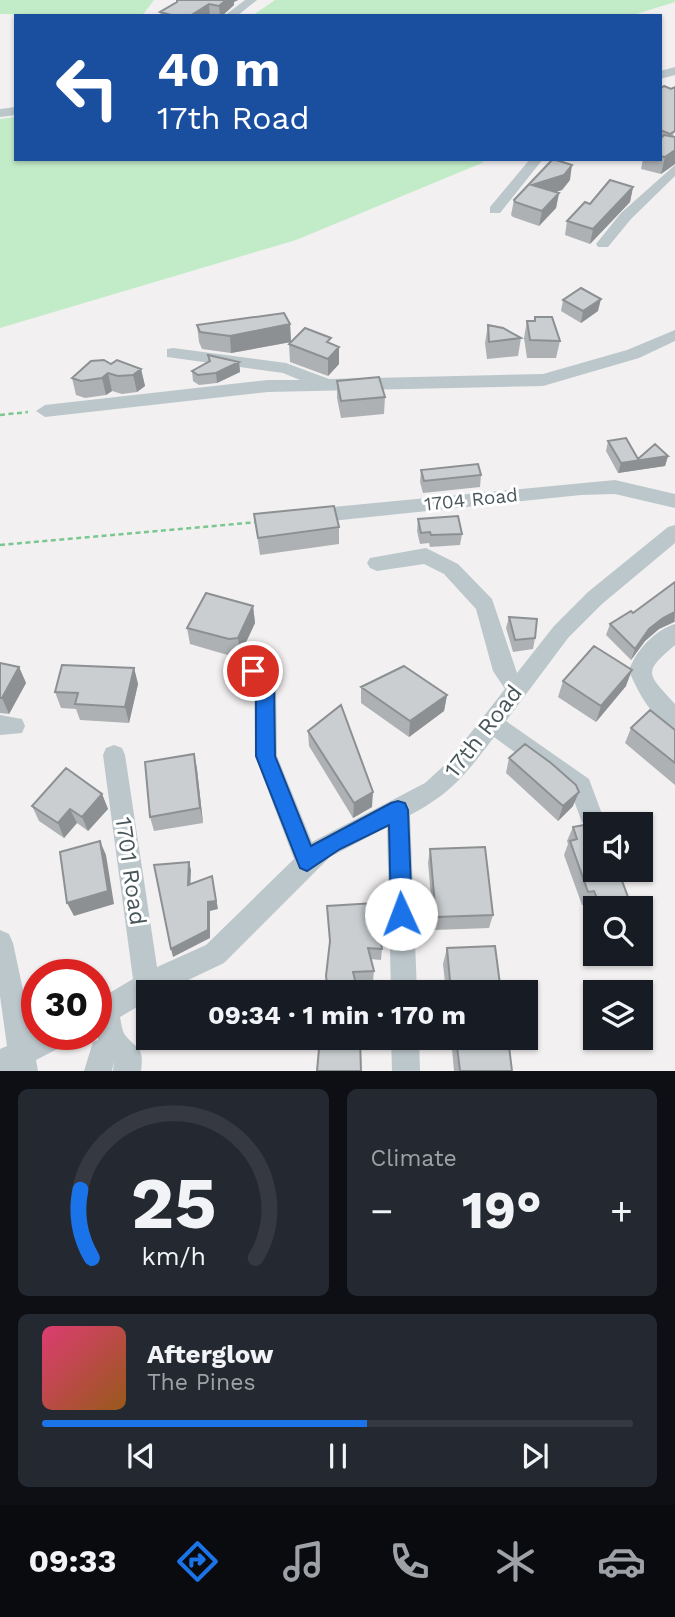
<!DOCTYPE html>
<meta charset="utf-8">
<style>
body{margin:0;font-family:"Work Sans",sans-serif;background:#242831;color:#f1f3f6;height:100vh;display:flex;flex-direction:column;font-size:26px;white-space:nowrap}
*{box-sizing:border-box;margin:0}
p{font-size:23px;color:#9ea1a6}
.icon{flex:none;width:38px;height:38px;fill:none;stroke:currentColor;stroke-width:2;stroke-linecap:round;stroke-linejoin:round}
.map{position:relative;height:1071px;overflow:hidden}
.sheet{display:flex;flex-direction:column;gap:18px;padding:18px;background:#0d0f14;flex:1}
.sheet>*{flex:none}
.guide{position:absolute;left:14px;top:14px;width:648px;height:147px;border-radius:0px;box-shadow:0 2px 5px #0004;background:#1a4fa0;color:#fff;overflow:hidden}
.controls{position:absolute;left:583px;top:812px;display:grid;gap:14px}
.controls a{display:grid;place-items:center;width:70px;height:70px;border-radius:0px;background:#171b24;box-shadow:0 2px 5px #0004;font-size:35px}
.speed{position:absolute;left:21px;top:959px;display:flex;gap:14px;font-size:35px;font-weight:700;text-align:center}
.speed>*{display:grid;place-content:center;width:91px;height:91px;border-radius:50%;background:#171b24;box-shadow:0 2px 5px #0004;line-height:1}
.speed .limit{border:10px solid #d22;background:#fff;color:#111}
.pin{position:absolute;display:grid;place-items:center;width:60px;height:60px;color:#fff;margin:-30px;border:4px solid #fff;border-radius:50%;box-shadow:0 2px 7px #0007}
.me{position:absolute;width:77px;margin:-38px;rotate:358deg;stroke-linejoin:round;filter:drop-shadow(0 0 5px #0008)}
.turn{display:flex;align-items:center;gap:24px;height:147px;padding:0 28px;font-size:32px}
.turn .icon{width:91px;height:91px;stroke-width:2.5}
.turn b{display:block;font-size:49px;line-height:60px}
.big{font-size:52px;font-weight:700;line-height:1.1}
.sheet .widget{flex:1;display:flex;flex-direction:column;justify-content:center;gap:10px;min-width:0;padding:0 24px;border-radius:10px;background:#242831}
.sheet .dial{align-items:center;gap:0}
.dial svg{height:182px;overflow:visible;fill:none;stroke:#363941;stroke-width:7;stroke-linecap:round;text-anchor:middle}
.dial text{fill:#f1f3f6;stroke:none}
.song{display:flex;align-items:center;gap:21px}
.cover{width:84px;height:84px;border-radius:10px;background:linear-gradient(135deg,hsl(340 70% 55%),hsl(30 70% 35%))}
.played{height:7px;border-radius:4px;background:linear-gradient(90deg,#1a73e8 55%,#363941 55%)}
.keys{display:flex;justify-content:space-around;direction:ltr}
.heat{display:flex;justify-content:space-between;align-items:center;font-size:38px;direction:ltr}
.sheet .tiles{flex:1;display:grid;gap:18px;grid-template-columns:1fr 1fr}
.widget:last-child{grid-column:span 2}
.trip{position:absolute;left:136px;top:980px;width:402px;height:70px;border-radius:0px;background:#171b24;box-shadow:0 2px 5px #0004;font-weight:700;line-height:70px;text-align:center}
.dock{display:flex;height:112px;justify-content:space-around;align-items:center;background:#090b0e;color:#9ea1a6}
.dock .icon{width:49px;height:49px}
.dock .active{color:#1a73e8}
.dock b{font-size:32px;color:#f1f3f6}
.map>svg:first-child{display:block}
.green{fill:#c2ecc8}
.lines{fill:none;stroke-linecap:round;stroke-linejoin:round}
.path{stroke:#7cc791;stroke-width:2.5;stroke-dasharray:5 3.5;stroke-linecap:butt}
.minor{fill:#bcc7cb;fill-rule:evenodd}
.wall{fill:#aeb1b4}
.shaded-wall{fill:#8d9092}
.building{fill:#caced1;stroke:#8d9092;stroke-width:2}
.route{fill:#1a73e8;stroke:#114b97;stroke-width:2}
.labels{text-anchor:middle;stroke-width:6;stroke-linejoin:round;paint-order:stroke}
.street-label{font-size:19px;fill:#49575b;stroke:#fff}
.near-street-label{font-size:23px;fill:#49575b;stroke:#fff}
</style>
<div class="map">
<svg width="675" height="1071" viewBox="0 0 675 1071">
<rect width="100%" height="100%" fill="#f2f0f0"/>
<path class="green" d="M 0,0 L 154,0 L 142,16 L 0,14 Z
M 275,0 L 675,0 L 675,2 L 630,16 L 252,16 Z
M 16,117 L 16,159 L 484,159 L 482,163 L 296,240 L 0,328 L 0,119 Z"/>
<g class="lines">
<path class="path" d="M 0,415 L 28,412
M 0,545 L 258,522"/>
<path class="minor" d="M 245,0 L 257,0 L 237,16 L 224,16 Z
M 675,67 L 675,75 L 660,79 L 660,71 Z
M 16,107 L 16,115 L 0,117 L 0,109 Z
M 530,159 L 543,159 L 500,213 L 490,213 L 490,207 Z
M 675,165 L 675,176 L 631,219 L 608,247 L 598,247 L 596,244 L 621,213 Z
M 675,330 L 675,341 L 639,358 L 543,386 L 268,392 L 45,417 L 36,411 L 45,405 L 268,380 L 300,380 L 283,373 L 167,357 L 167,349 L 173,348 L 286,363 L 329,379 L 543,374 L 627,350 Z
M 615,480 L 675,494 L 675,508 L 615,494 L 581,495 L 312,523 L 303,516 L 312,509 Z
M 675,525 L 675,543 L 602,604 L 568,638 L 506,721 L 589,779 L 602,814 L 598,822 L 590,825 L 582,822 L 571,793 L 494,737 C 466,774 452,793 410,815 L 417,992 L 391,992 L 387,827 L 330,857 L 224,963 L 163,992 L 149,992 L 149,1000 L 120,1017 C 121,1022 122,1031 125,1035 C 138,1051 144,1045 141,1071 L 113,1071 L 114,1061 L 112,1071 L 84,1071 L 93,1042 L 98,1040 L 96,1001 L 133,979 L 103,755 L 106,748 L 114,745 L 122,748 L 125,755 L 157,967 L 206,945 L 294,859 L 255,756 L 254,684 L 232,670 L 229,664 L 232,658 C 246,653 270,667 276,680 L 277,756 L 312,842 L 425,783 L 448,762 L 505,689 L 493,671 L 476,609 L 444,574 L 424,564 L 377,571 L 370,568 L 367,563 L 370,558 L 426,548 L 458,564 L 492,599 L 517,673 L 554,626 L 588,592 L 668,527 Z
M 675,624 L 675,645 C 642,673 647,673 675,704 L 675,729 C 653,721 638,692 629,671 C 635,651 655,630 675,624 Z
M 0,715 L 22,719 L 25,726 L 22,733 L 0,735 Z
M 0,930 L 9,934 L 13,943 L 32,1032 L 37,1030 L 37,1034 L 71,1034 L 67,1044 L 36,1060 L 38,1071 L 0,1071 L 0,1049 L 7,1046 L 0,996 Z
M 391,1038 L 419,1038 L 420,1071 L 392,1071 Z"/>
</g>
<path class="wall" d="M 177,0 L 238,0 L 234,2 L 234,5 L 222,16 L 161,16 L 160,12 L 177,2 Z
M 660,88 L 671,89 L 675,164 L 661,174 L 641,169 L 643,159 L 660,159 Z
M 570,180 L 562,190 L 555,192 L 559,193 L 556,208 L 539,226 L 513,217 L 511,215 L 514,200 Z
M 633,187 L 630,202 L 590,244 L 565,235 L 567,221 L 590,204 Z
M 563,300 L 598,311 L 581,323 L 561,311 Z
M 535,317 L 560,341 L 556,358 L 527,358 L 524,338 L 527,321 L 534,321 Z
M 290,324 L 291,342 L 231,353 L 202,349 L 199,342 L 197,325 Z
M 488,325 L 521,338 L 518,356 L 487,359 L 485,343 Z
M 289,344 L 339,347 L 339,364 L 328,376 L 290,362 Z
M 208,355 L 239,362 L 240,372 L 217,383 L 199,385 L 193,381 L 192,371 L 208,362 Z
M 111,364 L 141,369 L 145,386 L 137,392 L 122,394 L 112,391 L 106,395 L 85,398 L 76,395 L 72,378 Z
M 337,381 L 385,397 L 384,414 L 341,418 L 337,398 Z
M 608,441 L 638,459 L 668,456 L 665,466 L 618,473 L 606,451 Z
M 421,470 L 481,475 L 480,487 L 423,493 L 420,482 Z
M 254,514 L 339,527 L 339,544 L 260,555 Z
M 418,519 L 462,534 L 460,545 L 430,547 L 429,543 L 420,544 L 417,531 Z
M 675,582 L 675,622 L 674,622 L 659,629 L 645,641 L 631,660 L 606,635 L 610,624 L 633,613 Z
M 253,606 L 255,623 L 240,655 L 231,656 L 190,644 L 187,628 Z
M 509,617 L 535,638 L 533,649 L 513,652 L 506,628 Z
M 0,663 L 19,667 L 26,683 L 9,714 L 0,713 Z
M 134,668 L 138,684 L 129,723 L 80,720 L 76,709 L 61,708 L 55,692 Z
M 563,681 L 626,686 L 596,722 L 558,697 Z
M 361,687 L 447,695 L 444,711 L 409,737 L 361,703 Z
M 631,728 L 675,730 L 675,785 L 625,743 Z
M 308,731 L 372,807 L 353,818 L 309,746 Z
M 194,754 L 197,769 L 203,823 L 154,831 L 150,817 Z
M 509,758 L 573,806 L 558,821 L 506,773 Z
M 102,794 L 108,809 L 88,831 L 77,823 L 64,838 L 39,821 L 32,806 Z
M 573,827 L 628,897 L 622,908 L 595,908 L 595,915 L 592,916 L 588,904 L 582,905 L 564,855 L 568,844 L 567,841 Z
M 430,849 L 493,915 L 489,928 L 434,930 L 428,863 Z
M 327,906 L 382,949 L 381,960 L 370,959 L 374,971 L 373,981 L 355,982 L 358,992 L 327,992 L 326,976 L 330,945 Z
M 447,948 L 501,992 L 446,992 L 443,964 Z
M 451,1038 L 508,1038 L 512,1071 L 454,1071 Z"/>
<path class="shaded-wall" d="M 226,0 L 238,0 L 234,2 L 234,5 L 222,16 L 220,16 L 219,6 Z
M 209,4 L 210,15 L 209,16 L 190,16 Z
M 675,150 L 675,164 L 661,174 L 665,157 Z
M 572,165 L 570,180 L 562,190 L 530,200 L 532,185 Z
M 633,187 L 630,202 L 590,244 L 593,229 Z
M 559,193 L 556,208 L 539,226 L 542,211 Z
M 601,299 L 598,311 L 581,323 L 583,311 Z
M 290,324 L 291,342 L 231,353 L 230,336 Z
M 339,347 L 339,364 L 328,376 L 328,359 Z
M 239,362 L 240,372 L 217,383 L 216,373 Z
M 141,369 L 145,386 L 137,392 L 133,375 Z
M 108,373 L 112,391 L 106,395 L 102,378 Z
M 668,456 L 665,466 L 618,473 L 621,463 Z
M 253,606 L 255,623 L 240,655 L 238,638 Z
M 675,612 L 674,622 L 659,629 L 645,641 L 631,660 L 635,649 L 649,629 L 663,618 Z
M 19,667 L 26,683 L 9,714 L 2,698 Z
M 134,668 L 138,684 L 129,723 L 125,707 Z
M 632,670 L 626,686 L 596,722 L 601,706 Z
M 447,695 L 444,711 L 409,737 L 410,721 Z
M 194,754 L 197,769 L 203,823 L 200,808 Z
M 373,792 L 372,807 L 353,818 L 354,803 Z
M 579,792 L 573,806 L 558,821 L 563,806 Z
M 102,794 L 108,809 L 88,831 L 82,817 Z
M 70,809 L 77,823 L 64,838 L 58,823 Z
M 100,841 L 106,855 L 114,904 L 74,916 L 67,903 Z
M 189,862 L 191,870 L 190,894 L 188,885 Z
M 212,876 L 218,909 L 210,911 L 210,938 L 173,957 L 171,949 L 208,902 Z
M 189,1038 L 198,1038 L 191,1041 Z"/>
<path class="building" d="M 177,0 L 226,0 L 219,6 L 209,4 L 190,16 L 175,16 L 160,12 L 177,2 Z
M 664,86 L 671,89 L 675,87 L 675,131 L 670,134 L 660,130 L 660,88 Z
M 664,135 L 675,137 L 675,150 L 665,157 L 660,156 L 660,139 Z
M 553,159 L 572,165 L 564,175 L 532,185 L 559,193 L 542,211 L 515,202 L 514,200 Z
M 610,180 L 633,187 L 593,229 L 567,221 L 585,202 L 590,204 Z
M 581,288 L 601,299 L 583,311 L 563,300 Z
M 284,313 L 290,324 L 230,336 L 200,332 L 197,325 Z
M 535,317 L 552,317 L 560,341 L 530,340 L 527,321 L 535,321 Z
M 488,325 L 503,328 L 521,338 L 489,342 Z
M 305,328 L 331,338 L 327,342 L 339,347 L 328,359 L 289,344 Z
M 208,355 L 239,362 L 216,373 L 198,375 L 192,371 L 210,361 Z
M 104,360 L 111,364 L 117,360 L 141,369 L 133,375 L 118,376 L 108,373 L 102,378 L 81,381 L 72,378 L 91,361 Z
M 379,377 L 385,397 L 341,401 L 337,381 Z
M 626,438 L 638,459 L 655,444 L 668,456 L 621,463 L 608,441 Z
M 478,464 L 481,475 L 424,481 L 421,470 Z
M 334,506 L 339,527 L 258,538 L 254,514 Z
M 458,516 L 462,534 L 431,535 L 430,532 L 421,533 L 418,519 Z
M 675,582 L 675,612 L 663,618 L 649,629 L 635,649 L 610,624 L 631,611 L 633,613 Z
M 206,593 L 253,606 L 238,638 L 229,639 L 187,628 Z
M 509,617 L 537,619 L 535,638 L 515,640 Z
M 594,646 L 632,670 L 601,706 L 563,681 Z
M 0,663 L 19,667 L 2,698 L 0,698 Z
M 62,665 L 134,668 L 125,707 L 75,704 L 78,693 L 55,692 Z
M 404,666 L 447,695 L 410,721 L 361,687 Z
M 341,705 L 373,792 L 354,803 L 308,731 Z
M 650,710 L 675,730 L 675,763 L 631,728 Z
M 525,744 L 551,763 L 576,785 L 579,792 L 563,806 L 509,758 Z
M 194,754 L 200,808 L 150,817 L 145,762 Z
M 66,768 L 102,794 L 82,817 L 70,809 L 58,823 L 32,806 Z
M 600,822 L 601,824 L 595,824 L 595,870 L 618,870 L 628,897 L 599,903 L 594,891 L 588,892 L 570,841 L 577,839 L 573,827 Z
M 100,841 L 108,891 L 67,903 L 60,852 Z
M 485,847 L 493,915 L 436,917 L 430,849 Z
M 189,862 L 188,885 L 212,876 L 216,901 L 208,902 L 208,930 L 171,949 L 154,865 Z
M 375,903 L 382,949 L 368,948 L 374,971 L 353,972 L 358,992 L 328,992 L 326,976 L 330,941 L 327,906 Z
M 495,946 L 501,992 L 451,992 L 447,948 Z
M 320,1038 L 360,1038 L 361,1071 L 317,1071 Z
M 456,1038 L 508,1038 L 512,1071 L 460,1071 Z"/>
<path class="route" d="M 253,664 L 271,675 L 274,680 L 275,756 L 311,846 L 391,803 L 398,801 L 405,803 L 408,810 L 412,914 L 409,921 L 401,924 L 394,921 L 391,914 L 389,825 L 340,849 L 307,871 L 300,868 L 256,756 L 256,684 L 245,671 Z"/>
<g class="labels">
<g class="street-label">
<text transform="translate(471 499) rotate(-6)" y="7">1704 Road</text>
</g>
<g class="near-street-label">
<text transform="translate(483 731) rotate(-52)" y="8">17th Road</text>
<text transform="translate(131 871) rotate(82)" y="8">1701 Road</text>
</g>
</g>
</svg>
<div class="controls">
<a><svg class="icon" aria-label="sound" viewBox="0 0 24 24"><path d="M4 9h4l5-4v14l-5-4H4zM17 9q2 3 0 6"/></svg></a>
<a><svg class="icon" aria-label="search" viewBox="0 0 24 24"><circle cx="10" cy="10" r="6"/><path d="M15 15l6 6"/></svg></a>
<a><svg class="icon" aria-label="layers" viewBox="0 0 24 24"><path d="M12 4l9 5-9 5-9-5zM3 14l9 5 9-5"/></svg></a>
</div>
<div class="speed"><div class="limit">30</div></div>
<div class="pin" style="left:253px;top:671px;background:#d93025"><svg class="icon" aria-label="arrive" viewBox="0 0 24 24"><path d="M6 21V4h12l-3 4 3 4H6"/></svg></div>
<svg class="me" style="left:401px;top:914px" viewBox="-20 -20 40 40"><circle r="19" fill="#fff"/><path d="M0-13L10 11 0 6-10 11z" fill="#1a73e8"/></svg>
<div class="trip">09:34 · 1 min · 170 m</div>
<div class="guide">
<div class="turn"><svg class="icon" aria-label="left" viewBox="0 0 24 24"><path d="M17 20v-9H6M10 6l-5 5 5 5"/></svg><div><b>40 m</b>17th Road</div></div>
</div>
</div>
<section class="sheet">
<div class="tiles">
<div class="widget dial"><svg viewBox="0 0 100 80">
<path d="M14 69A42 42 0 1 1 86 69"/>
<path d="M14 69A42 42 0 0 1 9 39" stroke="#1a73e8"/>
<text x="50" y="56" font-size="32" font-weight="700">25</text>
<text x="50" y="72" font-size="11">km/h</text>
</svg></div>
<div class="widget"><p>Climate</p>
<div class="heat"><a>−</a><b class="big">19°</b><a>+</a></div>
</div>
<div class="widget">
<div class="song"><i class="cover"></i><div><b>Afterglow</b><p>The Pines</p></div></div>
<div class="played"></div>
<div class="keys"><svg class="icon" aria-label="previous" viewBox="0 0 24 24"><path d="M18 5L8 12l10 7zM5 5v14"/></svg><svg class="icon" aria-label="pause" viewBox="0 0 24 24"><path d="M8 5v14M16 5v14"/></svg><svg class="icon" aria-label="next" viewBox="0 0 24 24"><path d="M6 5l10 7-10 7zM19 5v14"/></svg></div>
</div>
</div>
</section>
<nav class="dock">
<b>09:33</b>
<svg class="icon active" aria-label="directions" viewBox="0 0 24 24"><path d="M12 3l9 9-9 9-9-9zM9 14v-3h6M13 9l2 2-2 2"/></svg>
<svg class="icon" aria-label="music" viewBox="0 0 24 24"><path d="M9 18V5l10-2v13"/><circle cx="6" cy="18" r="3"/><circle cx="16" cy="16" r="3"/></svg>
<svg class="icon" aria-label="phone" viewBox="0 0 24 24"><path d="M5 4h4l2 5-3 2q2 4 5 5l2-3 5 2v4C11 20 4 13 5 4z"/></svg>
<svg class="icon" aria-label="climate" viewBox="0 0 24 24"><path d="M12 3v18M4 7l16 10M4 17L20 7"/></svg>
<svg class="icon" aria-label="car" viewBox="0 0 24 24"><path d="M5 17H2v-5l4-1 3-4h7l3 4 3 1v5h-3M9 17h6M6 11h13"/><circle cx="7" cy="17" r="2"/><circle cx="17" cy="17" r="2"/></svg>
</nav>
